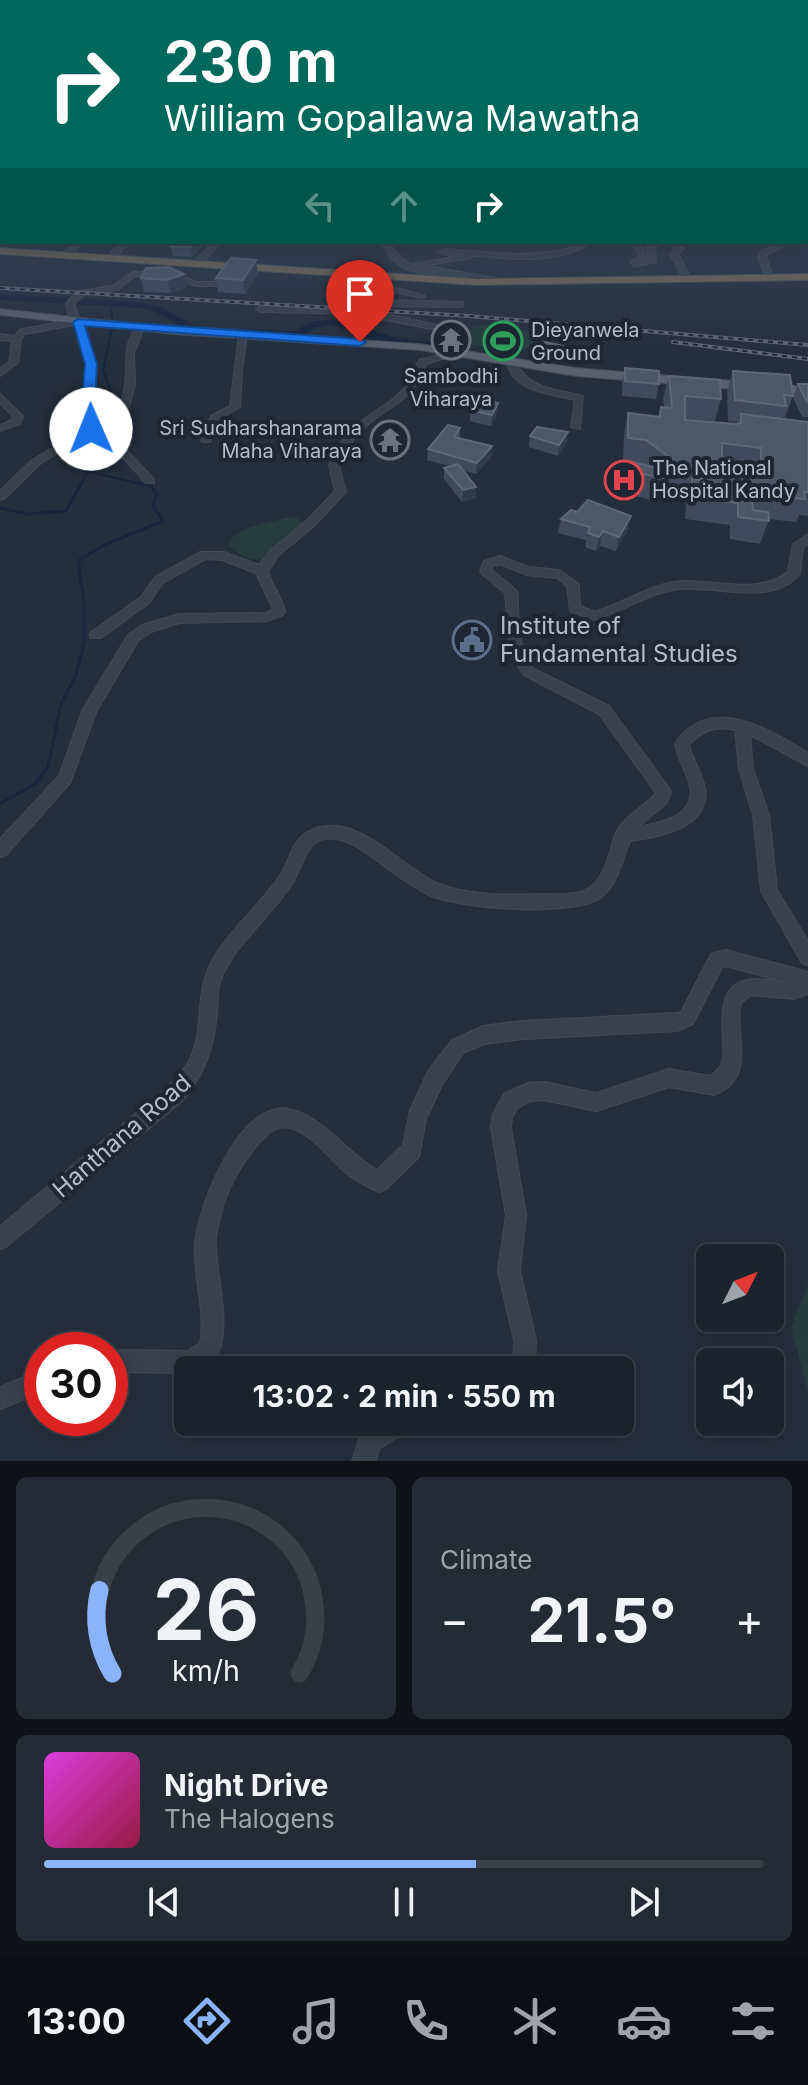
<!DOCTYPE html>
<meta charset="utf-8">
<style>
body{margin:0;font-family:Inter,sans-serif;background:#242b36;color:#f1f3f6;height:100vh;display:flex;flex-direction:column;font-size:30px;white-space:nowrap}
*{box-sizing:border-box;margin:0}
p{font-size:26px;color:#a0a4aa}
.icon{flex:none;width:44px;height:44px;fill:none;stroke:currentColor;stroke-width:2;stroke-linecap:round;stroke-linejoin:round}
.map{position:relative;height:1461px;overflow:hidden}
.details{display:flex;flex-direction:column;gap:16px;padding:16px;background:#0f1319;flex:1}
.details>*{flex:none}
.guide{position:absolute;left:0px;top:0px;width:808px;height:244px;box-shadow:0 4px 20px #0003,0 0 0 2px #39404a;background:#00695c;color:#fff;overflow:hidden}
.needle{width:52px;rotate:48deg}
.buttons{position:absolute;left:696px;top:1244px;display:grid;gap:16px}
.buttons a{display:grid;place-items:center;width:88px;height:88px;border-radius:12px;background:#1b232e;box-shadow:0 4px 20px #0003,0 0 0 2px #39404a;font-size:40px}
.speed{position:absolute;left:24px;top:1332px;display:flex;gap:16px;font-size:40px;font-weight:700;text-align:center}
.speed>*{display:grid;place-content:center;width:104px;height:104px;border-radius:50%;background:#1b232e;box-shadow:0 4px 20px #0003,0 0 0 2px #39404a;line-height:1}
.speed .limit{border:12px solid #d22;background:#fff;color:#111}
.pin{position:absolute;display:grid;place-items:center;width:68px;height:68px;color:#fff;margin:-82px -34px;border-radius:50% 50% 50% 0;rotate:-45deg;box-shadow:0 0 8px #0007}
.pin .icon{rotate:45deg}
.me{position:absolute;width:88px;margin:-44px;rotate:359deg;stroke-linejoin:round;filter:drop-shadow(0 0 6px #0008)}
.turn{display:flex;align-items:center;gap:28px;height:168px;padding:0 32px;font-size:36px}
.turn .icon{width:104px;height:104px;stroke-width:2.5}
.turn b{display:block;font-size:56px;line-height:68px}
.lanes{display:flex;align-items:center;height:76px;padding:0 32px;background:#0003;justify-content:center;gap:40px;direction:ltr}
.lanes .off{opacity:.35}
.big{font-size:60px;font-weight:700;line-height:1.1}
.details .tile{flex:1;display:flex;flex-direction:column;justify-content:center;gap:12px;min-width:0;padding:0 28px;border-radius:12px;background:#242b36}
.details .dial{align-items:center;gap:0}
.dial svg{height:208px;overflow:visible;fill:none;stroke:#39404a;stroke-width:7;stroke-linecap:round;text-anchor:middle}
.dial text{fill:#f1f3f6;stroke:none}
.song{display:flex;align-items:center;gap:24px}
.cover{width:96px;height:96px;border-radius:12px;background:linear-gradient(135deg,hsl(300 70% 55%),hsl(340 70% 35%))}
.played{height:8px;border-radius:4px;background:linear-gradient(90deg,#8ab4f8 60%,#39404a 60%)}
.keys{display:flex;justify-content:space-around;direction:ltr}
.heat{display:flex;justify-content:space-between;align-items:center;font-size:44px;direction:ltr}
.details .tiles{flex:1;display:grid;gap:16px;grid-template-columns:1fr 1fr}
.tile:last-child{grid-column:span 2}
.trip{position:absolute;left:174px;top:1356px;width:460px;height:80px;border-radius:12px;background:#1b232e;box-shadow:0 4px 20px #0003,0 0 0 2px #39404a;font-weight:700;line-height:80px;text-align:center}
.tabs{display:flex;height:128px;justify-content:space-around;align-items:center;background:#0b0e12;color:#a0a4aa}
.tabs .icon{width:56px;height:56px}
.tabs .active{color:#8ab4f8}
.tabs b{font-size:36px;color:#f1f3f6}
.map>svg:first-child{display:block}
.green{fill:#263c3f}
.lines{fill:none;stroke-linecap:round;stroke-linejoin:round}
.stream-far1{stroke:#17263c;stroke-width:2}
.stream{stroke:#17263c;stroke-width:3}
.river{fill:#17263c;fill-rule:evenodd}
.minor-casing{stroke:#414a57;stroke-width:2}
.major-casing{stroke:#414a57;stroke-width:2}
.highway-casing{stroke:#434c59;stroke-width:2}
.minor{fill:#38414e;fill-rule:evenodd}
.major{fill:#56606e;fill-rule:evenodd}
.highway{fill:#746855;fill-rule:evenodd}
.rail-casing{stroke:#5a6575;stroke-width:4}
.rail{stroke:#1d2633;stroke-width:2;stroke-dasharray:5;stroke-linecap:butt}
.wall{fill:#3f4b5c}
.shaded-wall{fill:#2f3b4b}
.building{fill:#4b5868;stroke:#5c6777;stroke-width:2;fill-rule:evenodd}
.route{fill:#1a73e8;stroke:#114b97;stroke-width:2}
.labels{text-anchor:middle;stroke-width:8;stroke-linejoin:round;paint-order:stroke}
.far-poi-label{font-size:20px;fill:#b4bcc9;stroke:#1d2633;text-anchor:start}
.poi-label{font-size:24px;fill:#b4bcc9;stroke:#1d2633;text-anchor:start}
.street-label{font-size:24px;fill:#b4bcc9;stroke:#1d2633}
</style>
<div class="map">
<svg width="808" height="1461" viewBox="0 0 808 1461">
<rect width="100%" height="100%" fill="#242f3e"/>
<path class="green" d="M 484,325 L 532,331 L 542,346 L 506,352 L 467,344 L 466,335 L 472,328 Z
M 290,517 L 299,519 L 305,526 C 280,548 260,578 229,545 L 232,537 L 250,527 Z
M 808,1285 L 808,1394 L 791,1327 Z"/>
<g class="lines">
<path class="stream-far1" d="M 110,302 L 113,324 L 103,370 L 113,398 L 104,438 L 75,463 L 77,469 L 141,484
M 81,484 L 88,471"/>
<path class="stream" d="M 0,508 L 28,514 L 66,511 L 82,482
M 0,804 L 35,784 L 48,767 L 61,704 L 76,675 L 84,643 L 84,602 L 78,561 L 104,545 L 163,521 L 153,506 L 157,494 L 151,486 L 132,482"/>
<path class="river" d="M 0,294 L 141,302 L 161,307 L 199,328 L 295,331 L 310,322 L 333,319 L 400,339 L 439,342 L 464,341 L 470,344 L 452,349 L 413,348 L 371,339 L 333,325 L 318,327 L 298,338 L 197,334 L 153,311 L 141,308 L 0,300 Z"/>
<g class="minor-casing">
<path id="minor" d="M 0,156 L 2,156 L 2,160 L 0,160 Z
M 0,169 L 2,169 L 2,173 L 0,173 Z
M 0,193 L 2,193 L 2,197 L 0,197 Z
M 806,198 L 808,198 L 808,202 L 806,202 Z
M 75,242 L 83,242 L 69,257 L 63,257 L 63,253 Z
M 121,242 L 129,242 L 114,260 L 108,260 L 108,256 Z
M 213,242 L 221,242 L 200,266 L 194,266 L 194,262 Z
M 380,242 L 388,242 C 398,256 407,264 423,269 L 413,264 L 454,257 L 437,252 L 444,249 C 488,252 536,260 578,245 L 577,242 L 585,242 L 586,246 C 552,266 502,258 464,255 L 472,258 L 428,265 C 451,273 476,272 500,280 L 500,284 L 497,284 L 466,277 L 420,273 L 403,268 L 391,258 Z
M 632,242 L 640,242 L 647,257 L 641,261 L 649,259 L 647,248 L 652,242 L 660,242 L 655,248 L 656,262 L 634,267 L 630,262 L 639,256 Z
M 669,242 L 678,242 L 684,248 L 678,254 L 692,280 L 691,282 L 684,280 L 670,254 L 676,248 Z
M 772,242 L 780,242 L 782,247 L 768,254 L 766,257 L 774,279 L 770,281 L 766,279 L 758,257 L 762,250 L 774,246 Z
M 226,265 L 233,267 L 218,286 L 195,286 L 177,278 L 135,276 L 117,290 L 84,295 L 74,304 L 96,364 L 93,404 L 96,429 L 40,464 L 4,499 L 0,500 L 0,491 L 32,460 L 86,428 L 83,404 L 86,364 L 74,325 L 25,334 L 21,339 L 18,363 L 0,376 L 0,368 L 9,362 L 12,341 L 0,340 L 0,334 L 15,336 L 19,330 L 70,320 L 66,303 L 78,291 L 112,286 L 133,272 L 179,274 L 196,282 L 213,282 Z
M 364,273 L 370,273 L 386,285 L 425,296 L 421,298 L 380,289 L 364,277 Z
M 373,300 L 463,302 L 463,306 L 460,307 L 373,306 L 361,309 L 443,326 L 454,351 L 460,349 L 465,352 L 426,364 C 411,406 387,404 360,432 C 351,441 345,453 339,465 L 346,492 L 313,527 L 279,555 L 268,571 C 271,586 283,597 285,612 L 283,615 L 267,621 L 179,623 L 151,632 L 138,641 L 97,710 L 70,783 L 6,855 L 0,857 L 0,839 L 59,776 L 83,709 L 128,635 L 142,625 L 179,614 L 266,613 L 273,610 L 272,607 L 256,573 L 222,560 L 206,559 L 163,583 L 149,603 L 101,638 L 91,638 L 90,635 L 91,632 L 141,597 L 155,577 L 200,552 L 224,552 L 259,565 L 271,550 L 305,522 L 335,491 L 329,465 L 339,445 L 354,426 L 393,399 L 407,386 L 419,360 L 447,353 L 436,330 L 357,314 L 260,312 L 256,309 L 260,306 L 352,309 L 352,306 Z
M 140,325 L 144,328 L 134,354 L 135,385 L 119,442 L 154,479 L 154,483 L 146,483 L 109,442 C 114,424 122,404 125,386 C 128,365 121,340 140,325 Z
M 243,332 L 247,335 L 242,371 L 240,407 L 219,420 L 210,442 L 202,442 L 201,440 L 211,416 L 230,406 L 239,335 Z
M 507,359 L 513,359 C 529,390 553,388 583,396 L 580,429 L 571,427 L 575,400 C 550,394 508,391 507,359 Z
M 0,394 L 23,416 L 20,424 L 0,431 L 0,425 L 12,420 L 13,416 L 0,403 Z
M 808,534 L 808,544 L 803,548 L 800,574 C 770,607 720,586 681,589 C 651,591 623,612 594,620 L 570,611 L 567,586 L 557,578 L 527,575 L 500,564 L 493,566 L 492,570 L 517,591 C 520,618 515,646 534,669 L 609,706 L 669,788 L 671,792 L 667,803 L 638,827 C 664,822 700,815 688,780 C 684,767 677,757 675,744 C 708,692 769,729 808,753 L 808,766 L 750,735 L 753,769 L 769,815 L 777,890 L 808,941 L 808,965 L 802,963 L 761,891 L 753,815 L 739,769 L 735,730 C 715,726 703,730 689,745 C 693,760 702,773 705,788 C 711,828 659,837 630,841 C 623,858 618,883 603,896 C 578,918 459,909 429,895 C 401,881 378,859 352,844 C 341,840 328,835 317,842 C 304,850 300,872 292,884 C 271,917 234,944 220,982 C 217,992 218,1002 217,1012 C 214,1048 205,1074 182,1101 L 7,1246 L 0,1249 L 0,1226 L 168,1087 C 176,1079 185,1069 190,1059 C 204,1030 195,997 210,965 C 228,930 260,906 281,874 C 289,862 292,841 306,833 C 354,803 403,873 445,886 C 475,896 511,895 541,894 C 555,894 577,896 589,888 C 606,877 609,852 615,835 C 623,815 644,808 656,793 L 599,714 L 524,675 C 504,650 508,623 505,593 L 482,574 L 480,571 L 484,561 L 500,556 L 529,567 L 560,570 L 579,585 L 580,606 L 595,612 C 625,603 652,582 684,581 C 719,580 757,595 788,572 L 793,544 Z
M 726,950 L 808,972 L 808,994 L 794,999 L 751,995 L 741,1003 C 733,1034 759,1077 714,1095 L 669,1087 L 596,1111 L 544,1100 L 530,1101 L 518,1108 L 512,1117 L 511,1128 L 526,1215 L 520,1271 L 536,1340 L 535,1370 L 513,1370 L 514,1340 L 498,1271 L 506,1215 L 491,1128 L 493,1114 L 504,1094 L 528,1083 L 544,1082 L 596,1093 L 669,1069 L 711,1076 L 720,1067 L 723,1060 C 726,1031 709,979 757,979 C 767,979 778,982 788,983 L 726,966 L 722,967 L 693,1024 L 677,1031 L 523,1039 L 484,1044 L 463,1053 L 442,1085 L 426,1119 L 419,1157 L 386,1189 L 379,1192 C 367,1187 357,1181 347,1174 C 331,1161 310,1132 290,1128 C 275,1124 263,1138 255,1148 C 234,1174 220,1205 216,1238 C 212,1273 249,1370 188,1370 L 188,1373 L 110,1372 L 110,1350 L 187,1351 L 200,1343 C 206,1310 193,1278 195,1245 C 197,1207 242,1093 293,1110 C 328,1121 347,1153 377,1170 L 403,1145 L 410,1111 L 428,1071 L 451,1041 L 483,1026 L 523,1021 L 677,1013 L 681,1012 L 711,954 Z
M 42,1370 L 42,1392 L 0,1409 L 0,1387 Z
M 379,1422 L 438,1422 L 434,1430 L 396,1438 L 379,1449 L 376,1461 L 352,1461 L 361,1434 Z"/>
</g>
<g class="major-casing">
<path id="major" d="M 0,309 L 174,328 L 420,344 L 576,368 L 808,387 L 808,395 L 576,376 L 420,350 L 174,334 L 0,315 Z"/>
</g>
<g class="highway-casing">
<path id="highway" d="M 0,248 L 477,279 L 808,274 L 808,280 L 477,285 L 0,254 Z"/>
</g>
<use href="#minor" class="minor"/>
<use href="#major" class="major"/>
<use href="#highway" class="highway"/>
<g class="rail-casing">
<path id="rail" d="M 0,288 L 470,316 L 808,345
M 673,342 L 808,359"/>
</g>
<use href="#rail" class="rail"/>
</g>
<path class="wall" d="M 175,242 L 207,242 L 192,257 L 173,256 L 171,246 Z
M 184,274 L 186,288 L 170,293 L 144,292 L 141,278 Z
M 258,274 L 245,294 L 218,292 L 216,278 Z
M 565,346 L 564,357 L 561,363 L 539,359 L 540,348 Z
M 625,368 L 659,384 L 656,399 L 622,396 L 622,383 Z
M 733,371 L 793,396 L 785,417 L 783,417 L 782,419 L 808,422 L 808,516 L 799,515 L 796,522 L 769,519 L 760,544 L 730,539 L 730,525 L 685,519 L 687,489 L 671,484 L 666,481 L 659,502 L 620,492 L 624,469 L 629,461 L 623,460 L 624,435 L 628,413 L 658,416 L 661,407 L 664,407 L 663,398 L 669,376 L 721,399 L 715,421 L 685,419 L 685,420 L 738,424 L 739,422 L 728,421 L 727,391 Z
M 798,384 L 808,384 L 808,417 L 802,417 L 793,398 Z
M 498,403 L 497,414 L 491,426 L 470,421 L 470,410 Z
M 460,428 L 460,438 L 492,446 L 491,457 L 476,474 L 462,470 L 476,487 L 476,498 L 462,502 L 444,479 L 444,468 L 450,466 L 427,460 L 428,449 Z
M 568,432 L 566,443 L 558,456 L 529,447 L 530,436 Z
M 577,512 L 631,516 L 628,530 L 616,551 L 600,546 L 596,551 L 585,547 L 586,540 L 558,533 L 561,519 Z"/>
<path class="shaded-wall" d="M 196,242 L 207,242 L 192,257 L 190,247 Z
M 256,260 L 258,274 L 245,294 L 243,280 Z
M 184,274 L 186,288 L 170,293 L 167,280 Z
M 565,346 L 564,357 L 561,363 L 562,352 Z
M 498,403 L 497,414 L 491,426 L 492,415 Z
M 568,432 L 566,443 L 558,456 L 559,445 Z
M 492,446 L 491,457 L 476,474 L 477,463 Z
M 668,471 L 663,494 L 659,502 L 665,479 Z
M 476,487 L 476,498 L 462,502 L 463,490 Z
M 631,516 L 628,530 L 616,551 L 619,537 Z
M 603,531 L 600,546 L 596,551 L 599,537 Z"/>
<path class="building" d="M 175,242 L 196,242 L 190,247 L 171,246 Z
M 231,258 L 256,260 L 243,280 L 216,278 Z
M 169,267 L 184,274 L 167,280 L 141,278 L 146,268 Z
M 544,342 L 565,346 L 562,352 L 540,348 Z
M 625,368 L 659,371 L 659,384 L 625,381 Z
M 733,371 L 790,375 L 793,396 L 784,395 L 786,406 L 735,400 Z
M 669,376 L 720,380 L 721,399 L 685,396 L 685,420 L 736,424 L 741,423 L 741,414 L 808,422 L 808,492 L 804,492 L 805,499 L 751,493 L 753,510 L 768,512 L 769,521 L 738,517 L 738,503 L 691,496 L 692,478 L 704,481 L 693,473 L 693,467 L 676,462 L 646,440 L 628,438 L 628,413 L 660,417 L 661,407 L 672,408 ZM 722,443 L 761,448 L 761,465 L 722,461 Z
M 798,384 L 808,384 L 808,402 L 807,402 Z
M 478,398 L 498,403 L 492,415 L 470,410 Z
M 448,425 L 460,428 L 454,437 L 492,446 L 477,463 L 428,449 Z
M 537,427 L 568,432 L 559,445 L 530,436 Z
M 629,461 L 668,471 L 665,479 L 624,469 Z
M 458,464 L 476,487 L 463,490 L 444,468 Z
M 588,500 L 631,516 L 619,537 L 603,531 L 599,537 L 588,533 L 590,527 L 561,519 L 571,510 L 577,512 Z"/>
<linearGradient id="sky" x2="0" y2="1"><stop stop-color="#141a22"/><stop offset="0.42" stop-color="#3f4d63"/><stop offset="1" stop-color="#3f4d63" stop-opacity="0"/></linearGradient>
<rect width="808" height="352" fill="url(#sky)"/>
<path class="route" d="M 78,319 L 360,339 L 366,342 L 360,346 L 85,326 L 97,364 L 95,404 L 98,429 L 91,433 L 85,429 L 82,404 L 85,364 L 73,322 Z"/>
<defs>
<g id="temple-ring" transform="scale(2)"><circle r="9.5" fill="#1d2633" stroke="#6b7280" stroke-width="1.5"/><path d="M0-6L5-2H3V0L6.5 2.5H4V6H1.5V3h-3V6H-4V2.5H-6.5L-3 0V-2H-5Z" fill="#6b7280"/></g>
<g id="stadium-ring" transform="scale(2)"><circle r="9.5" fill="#1d2633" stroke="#2e9e5b" stroke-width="1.5"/><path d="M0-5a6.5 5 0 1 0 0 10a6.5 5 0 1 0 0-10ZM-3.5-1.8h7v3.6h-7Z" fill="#2e9e5b"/></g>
<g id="hospital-ring" transform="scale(2)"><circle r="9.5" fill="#1d2633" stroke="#e0444e" stroke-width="1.5"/><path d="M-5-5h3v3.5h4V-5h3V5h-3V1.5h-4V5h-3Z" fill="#e0444e"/></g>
<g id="civic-ring" transform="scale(2)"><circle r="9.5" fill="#1d2633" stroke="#5c6f8a" stroke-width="1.5"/><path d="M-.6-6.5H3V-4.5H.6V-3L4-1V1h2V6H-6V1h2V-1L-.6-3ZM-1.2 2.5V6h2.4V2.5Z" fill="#5c6f8a"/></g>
</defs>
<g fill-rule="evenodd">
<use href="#temple-ring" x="451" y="340"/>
<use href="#stadium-ring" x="503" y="341"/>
<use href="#temple-ring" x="390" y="440"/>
<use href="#hospital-ring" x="624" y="480"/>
<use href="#civic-ring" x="472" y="640"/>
</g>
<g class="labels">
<g class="far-poi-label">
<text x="531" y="337">Dieyanwela<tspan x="531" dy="23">Ground</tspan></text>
<text x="451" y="383" text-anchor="middle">Sambodhi<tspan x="451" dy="23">Viharaya</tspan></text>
<text x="362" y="435" text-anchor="end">Sri Sudharshanarama<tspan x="362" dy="23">Maha Viharaya</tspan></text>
<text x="652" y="475">The National<tspan x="652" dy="23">Hospital Kandy</tspan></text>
</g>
<g class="poi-label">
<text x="500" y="634">Institute of<tspan x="500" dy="28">Fundamental Studies</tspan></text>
</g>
<g class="street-label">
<text transform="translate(122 1136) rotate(-41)" y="8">Hanthana Road</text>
</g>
</g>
</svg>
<div class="buttons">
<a><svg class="needle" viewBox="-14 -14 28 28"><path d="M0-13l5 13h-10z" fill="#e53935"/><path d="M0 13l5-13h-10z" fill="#a0a4aa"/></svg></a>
<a><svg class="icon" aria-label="sound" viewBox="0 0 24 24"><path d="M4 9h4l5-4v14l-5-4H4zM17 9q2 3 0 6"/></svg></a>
</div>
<div class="speed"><div class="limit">30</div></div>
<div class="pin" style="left:360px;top:342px;background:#d93025"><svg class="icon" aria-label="arrive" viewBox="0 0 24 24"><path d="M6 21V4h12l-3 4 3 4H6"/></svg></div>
<svg class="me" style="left:91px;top:429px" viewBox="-20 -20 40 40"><circle r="19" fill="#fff"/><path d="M0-13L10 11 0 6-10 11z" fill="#1a73e8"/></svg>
<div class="trip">13:02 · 2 min · 550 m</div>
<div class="guide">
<div class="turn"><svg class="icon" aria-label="right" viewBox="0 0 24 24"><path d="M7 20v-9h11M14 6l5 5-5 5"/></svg><div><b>230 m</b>William Gopallawa Mawatha</div></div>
<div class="lanes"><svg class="icon off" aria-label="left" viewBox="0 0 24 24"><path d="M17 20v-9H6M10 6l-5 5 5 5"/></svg><svg class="icon off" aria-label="ahead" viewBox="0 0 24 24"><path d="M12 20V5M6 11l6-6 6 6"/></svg><svg class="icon" aria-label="right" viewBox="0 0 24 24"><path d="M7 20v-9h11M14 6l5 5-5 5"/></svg></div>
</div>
</div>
<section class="details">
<div class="tiles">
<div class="tile dial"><svg viewBox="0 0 100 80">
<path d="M14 69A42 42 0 1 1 86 69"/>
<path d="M14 69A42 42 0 0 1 9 37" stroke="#8ab4f8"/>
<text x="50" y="56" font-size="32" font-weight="700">26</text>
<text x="50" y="72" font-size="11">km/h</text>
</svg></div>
<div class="tile"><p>Climate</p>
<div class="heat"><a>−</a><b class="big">21.5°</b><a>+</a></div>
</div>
<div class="tile">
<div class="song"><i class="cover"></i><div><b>Night Drive</b><p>The Halogens</p></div></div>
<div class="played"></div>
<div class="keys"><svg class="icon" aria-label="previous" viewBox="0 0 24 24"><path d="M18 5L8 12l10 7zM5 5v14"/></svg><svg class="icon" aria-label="pause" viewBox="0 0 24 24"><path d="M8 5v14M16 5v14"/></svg><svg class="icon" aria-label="next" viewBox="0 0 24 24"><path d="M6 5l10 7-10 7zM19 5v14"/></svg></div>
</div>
</div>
</section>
<nav class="tabs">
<b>13:00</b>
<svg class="icon active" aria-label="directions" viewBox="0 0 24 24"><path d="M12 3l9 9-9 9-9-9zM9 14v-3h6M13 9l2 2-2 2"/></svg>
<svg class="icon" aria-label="music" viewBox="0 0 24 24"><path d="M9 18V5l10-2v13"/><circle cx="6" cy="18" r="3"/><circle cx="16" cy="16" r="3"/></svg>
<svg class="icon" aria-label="phone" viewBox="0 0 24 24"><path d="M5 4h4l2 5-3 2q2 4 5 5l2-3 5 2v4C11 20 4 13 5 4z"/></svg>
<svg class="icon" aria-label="climate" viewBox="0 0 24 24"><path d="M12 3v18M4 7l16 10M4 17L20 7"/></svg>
<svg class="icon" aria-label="car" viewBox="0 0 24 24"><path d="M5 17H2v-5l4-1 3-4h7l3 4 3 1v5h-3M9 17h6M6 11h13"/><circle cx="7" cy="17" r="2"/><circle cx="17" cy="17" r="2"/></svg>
<svg class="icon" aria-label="filters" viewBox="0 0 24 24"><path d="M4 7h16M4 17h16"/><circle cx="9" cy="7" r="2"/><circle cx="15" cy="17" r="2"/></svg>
</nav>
